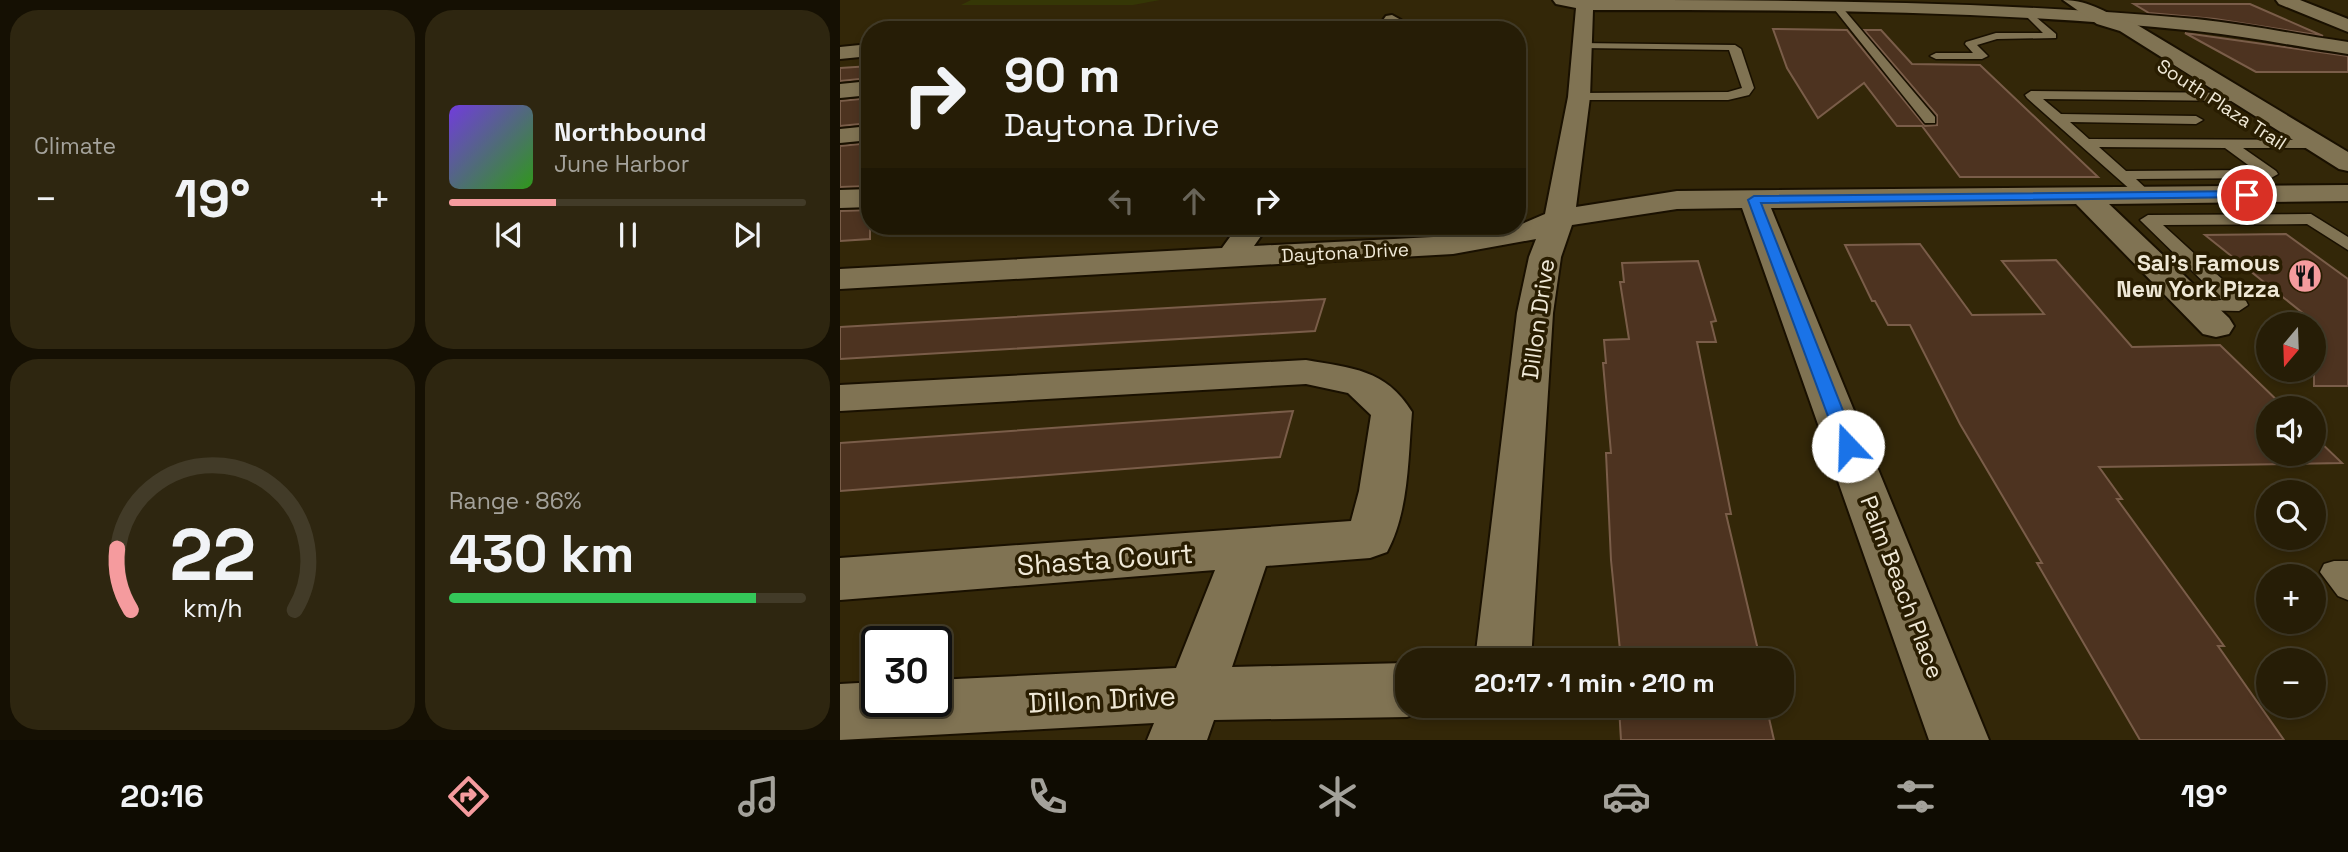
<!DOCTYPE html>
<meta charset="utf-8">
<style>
body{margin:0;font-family:"Space Grotesk",sans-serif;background:#2e2610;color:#f1f3f6;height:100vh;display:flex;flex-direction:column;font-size:26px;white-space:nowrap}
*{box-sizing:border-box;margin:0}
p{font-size:23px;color:#a4a29b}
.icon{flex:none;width:38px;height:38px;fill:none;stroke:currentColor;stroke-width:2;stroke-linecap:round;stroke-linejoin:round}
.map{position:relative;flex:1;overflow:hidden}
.side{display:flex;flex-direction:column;gap:10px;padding:10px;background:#151003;width:840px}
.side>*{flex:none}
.banner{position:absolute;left:21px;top:21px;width:665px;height:214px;border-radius:28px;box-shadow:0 4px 10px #0003,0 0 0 2px #423b28;background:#261d06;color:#f1f3f6;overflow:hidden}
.needle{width:46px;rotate:199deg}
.buttons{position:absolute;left:1416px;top:312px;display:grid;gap:14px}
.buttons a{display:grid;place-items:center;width:70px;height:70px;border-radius:50%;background:#261d06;box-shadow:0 4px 10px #0003,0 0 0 2px #423b28;font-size:35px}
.speed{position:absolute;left:21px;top:626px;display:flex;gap:14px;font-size:35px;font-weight:700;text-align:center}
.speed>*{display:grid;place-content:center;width:91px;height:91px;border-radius:50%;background:#261d06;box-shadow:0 4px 10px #0003,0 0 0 2px #423b28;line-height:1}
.speed .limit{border:4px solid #111;border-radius:10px;background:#fff;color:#111}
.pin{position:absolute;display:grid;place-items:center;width:60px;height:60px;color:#fff;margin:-30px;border:4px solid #fff;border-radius:50%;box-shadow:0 2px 7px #0007}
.me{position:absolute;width:77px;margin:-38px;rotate:339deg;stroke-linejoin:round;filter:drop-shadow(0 0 5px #0008)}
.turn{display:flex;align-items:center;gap:24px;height:147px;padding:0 28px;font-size:32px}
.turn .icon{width:91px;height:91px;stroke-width:2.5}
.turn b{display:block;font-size:49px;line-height:60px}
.lanes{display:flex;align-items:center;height:66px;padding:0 28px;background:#0003;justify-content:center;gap:35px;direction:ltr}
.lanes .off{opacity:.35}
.big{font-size:52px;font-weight:700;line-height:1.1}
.side .tile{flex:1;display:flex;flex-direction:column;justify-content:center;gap:10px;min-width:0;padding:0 24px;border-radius:28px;background:#2e2610}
.side .dial{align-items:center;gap:0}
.dial svg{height:182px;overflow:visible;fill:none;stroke:#423b28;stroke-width:7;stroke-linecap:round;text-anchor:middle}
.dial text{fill:#f1f3f6;stroke:none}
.song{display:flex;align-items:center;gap:21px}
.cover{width:84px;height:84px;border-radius:10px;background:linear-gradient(135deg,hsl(260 70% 55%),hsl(110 70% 35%))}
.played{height:7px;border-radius:4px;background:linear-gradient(90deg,#f59b9e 30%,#423b28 30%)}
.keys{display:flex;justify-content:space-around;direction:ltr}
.heat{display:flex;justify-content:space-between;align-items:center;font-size:38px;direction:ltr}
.charge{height:10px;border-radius:5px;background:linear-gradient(90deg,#34c759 86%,#423b28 0)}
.side .tiles{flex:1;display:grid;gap:10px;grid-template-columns:repeat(2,1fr)}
.trip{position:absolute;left:555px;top:648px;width:399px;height:70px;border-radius:28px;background:#261d06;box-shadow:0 4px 10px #0003,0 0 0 2px #423b28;font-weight:700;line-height:70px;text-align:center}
.tabs{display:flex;height:112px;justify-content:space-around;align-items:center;background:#0f0c02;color:#a4a29b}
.tabs .icon{width:49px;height:49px}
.tabs .on{color:#f59b9e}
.tabs b{font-size:32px;color:#f1f3f6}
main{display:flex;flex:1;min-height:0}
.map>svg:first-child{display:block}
.green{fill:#353706}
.building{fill:#4d3320;stroke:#7a5d49;stroke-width:2}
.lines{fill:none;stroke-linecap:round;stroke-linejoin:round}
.service-casing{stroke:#191000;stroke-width:3}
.minor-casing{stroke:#191000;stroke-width:4}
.secondary-casing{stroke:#191000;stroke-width:4}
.service{fill:#807353;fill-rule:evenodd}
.minor{fill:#807353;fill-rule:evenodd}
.secondary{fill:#807353;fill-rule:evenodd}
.route{fill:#1a73e8;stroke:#114b97;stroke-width:2}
.labels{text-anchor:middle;stroke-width:7;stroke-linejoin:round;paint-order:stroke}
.far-street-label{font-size:19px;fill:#efe8d6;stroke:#291d01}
.poi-label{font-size:23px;font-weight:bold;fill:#efe8d6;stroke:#291d01;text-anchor:end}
.street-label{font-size:23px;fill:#efe8d6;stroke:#291d01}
.near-street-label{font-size:28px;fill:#efe8d6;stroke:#291d01}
</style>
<main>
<section class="side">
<div class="tiles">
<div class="tile"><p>Climate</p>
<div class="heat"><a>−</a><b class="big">19°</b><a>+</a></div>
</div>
<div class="tile">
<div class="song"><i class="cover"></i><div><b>Northbound</b><p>June Harbor</p></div></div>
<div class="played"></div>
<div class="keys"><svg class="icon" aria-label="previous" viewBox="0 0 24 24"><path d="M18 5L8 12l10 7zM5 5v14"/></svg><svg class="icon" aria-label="pause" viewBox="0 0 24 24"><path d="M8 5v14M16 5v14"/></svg><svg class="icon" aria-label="next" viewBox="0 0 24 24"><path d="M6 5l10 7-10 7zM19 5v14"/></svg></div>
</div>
<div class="tile dial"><svg viewBox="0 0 100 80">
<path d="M14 69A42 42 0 1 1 86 69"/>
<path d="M14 69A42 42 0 0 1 8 42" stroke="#f59b9e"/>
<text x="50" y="56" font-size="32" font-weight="700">22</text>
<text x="50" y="72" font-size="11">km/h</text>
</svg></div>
<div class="tile"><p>Range · 86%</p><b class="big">430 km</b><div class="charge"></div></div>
</div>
</section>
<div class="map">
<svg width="1508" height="740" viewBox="0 0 1508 740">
<rect width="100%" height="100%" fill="#332708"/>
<path class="green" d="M 131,0 L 320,0 L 293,5 L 121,5 Z"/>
<path class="building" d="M 1294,4 L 1410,4 L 1483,36 L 1375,19 L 1309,13 Z
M 933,29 L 1007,30 L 1085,126 L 1097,125 L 1097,115 L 1024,30 L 1041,30 L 1072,64 L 1140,65 L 1258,177 L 1120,177 L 1082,126 L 1057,126 L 1024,83 L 978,118 L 947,68 Z
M 1345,33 L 1508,56 L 1508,72 L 1416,72 Z
M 30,66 L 30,78 L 0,81 L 0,68 Z
M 30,98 L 30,123 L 0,126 L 0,101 Z
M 30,143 L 30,186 L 0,187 L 0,146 Z
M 30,210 L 30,239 L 0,241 L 0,211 Z
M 1446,234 L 1508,279 L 1508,386 L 1474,386 L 1474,322 L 1365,235 Z
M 1080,244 L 1132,315 L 1204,314 L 1162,261 L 1216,260 L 1292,347 L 1380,345 L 1445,408 L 1428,408 L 1428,453 L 1474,453 L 1474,436 L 1502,463 L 1259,467 L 1282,499 L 1277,499 L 1384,646 L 1378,646 L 1444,740 L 1300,740 L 1197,563 L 1202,563 L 1120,424 L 1070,325 L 1048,325 L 1035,301 L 1032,301 L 1005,245 Z
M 858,261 L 876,321 L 871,322 L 876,342 L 857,342 L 891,514 L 886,514 L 918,650 L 913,651 L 915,660 L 781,660 L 771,560 L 766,453 L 771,453 L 763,363 L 766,363 L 764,340 L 789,339 L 780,282 L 784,282 L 782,263 Z
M 485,299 L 475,331 L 0,359 L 0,327 Z
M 453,411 L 440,457 L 0,491 L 0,443 Z
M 785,705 L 926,705 L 934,740 L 781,740 L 779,707 Z"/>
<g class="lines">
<g class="service-casing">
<path id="service" d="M 995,6 L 1001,6 L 1095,117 L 1095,123 L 1085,123 L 995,10 Z
M 1190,12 L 1216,34 L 1216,38 L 1157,39 L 1137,45 L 1148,56 L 1142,59 L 1096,59 L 1090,56 L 1096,53 L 1133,53 L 1125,44 L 1126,42 L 1156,33 L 1203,33 L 1185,15 Z
M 739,43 L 895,45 L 901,49 L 914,88 L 909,95 L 888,100 L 735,100 L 733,97 L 739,93 L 888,92 L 902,88 L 889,50 L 743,48 L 739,47 Z
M 1191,91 L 1400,93 L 1406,97 L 1400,101 L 1203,99 L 1221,114 L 1356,116 L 1363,120 L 1356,124 L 1230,122 L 1249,139 L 1477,140 L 1484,144 L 1477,148 L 1403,148 L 1436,171 L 1438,174 L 1431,178 L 1296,179 L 1314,196 L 1306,201 L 1301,199 L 1187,98 L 1185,95 ZM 1259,147 L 1385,148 L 1415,170 L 1286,171 Z
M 1471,214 L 1508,237 L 1508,250 L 1467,224 L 1323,225 L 1406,301 L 1408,305 L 1399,311 L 1349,310 L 1347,306 L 1349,302 L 1382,300 L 1300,220 L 1308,215 Z
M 1494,561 L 1508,561 L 1508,600 L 1498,596 L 1480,572 L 1484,564 Z"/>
</g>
<g class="minor-casing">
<path id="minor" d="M 713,0 C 928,0 1142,0 1356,19 C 1407,24 1457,35 1508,42 L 1508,54 C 1457,47 1407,36 1356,31 C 1156,10 954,10 753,10 L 750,97 L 736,207 L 837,191 L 1508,185 L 1508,201 L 1269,204 L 1389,318 L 1394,326 L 1389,334 L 1376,337 L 1363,334 L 1236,204 L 931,208 L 1149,740 L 1089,740 L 902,208 L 837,209 L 732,225 L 721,257 L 713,313 L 691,660 L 635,660 L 677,313 L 689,257 L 696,239 L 613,254 L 0,289 L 0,269 L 382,248 L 398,226 L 428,226 L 414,246 L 613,236 L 677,226 L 705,214 L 728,97 L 736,8 L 716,4 Z
M 1436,0 L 1460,0 L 1508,19 L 1508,32 L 1439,4 Z
M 552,15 L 561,20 L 555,30 L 536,30 L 546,16 Z
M 30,44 L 30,56 L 0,59 L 0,47 Z
M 30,81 L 30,95 L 0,98 L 0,84 Z
M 30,126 L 30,140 L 0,143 L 0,129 Z
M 30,189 L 30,207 L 0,208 L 0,190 Z
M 466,360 C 511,368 546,369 572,412 C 568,458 569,511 547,552 L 530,558 L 426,566 L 392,667 L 567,663 L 567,705 L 589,705 L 587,709 L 567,717 L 374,720 L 367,740 L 307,740 L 314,723 L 0,740 L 0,684 L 37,682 L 37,702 L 96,702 L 96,680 L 336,668 L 375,570 L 0,600 L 0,558 L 511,521 L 519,491 L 531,415 L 508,393 L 466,384 L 0,411 L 0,385 Z"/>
</g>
<g class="secondary-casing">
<path id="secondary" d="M 1223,0 C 1252,0 1266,15 1294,23 L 1508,152 L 1508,171 L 1499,169 L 1280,31 L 1257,24 Z"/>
</g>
<use href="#service" class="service"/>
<use href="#minor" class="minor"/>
<use href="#secondary" class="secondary"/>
</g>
<path class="route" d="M 1407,191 L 1411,192 L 1411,197 L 921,203 L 1017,446 L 1014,450 L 1002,450 L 999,446 L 908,200 L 914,196 Z"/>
<defs>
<g id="restaurant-disc" transform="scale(1.75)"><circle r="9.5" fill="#f59b9e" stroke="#291d01"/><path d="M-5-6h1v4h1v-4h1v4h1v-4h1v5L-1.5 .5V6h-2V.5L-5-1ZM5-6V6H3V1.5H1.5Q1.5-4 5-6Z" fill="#111"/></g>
</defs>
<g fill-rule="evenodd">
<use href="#restaurant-disc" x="1465" y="276"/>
</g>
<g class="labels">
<g class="far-street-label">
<text transform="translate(1382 104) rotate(33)" y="7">South Plaza Trail</text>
<text transform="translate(505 252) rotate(-3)" y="7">Daytona Drive</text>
</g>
<g class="poi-label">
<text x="1440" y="271">Sal's Famous<tspan x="1440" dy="26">New York Pizza</tspan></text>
</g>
<g class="street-label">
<text transform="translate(698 319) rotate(-82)" y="8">Dillon Drive</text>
<text transform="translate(1062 587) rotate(69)" y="8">Palm Beach Place</text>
</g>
<g class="near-street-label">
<text transform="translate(265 559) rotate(-4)" y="10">Shasta Court</text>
<text transform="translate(262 699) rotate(-3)" y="10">Dillon Drive</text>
</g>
</g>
</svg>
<div class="buttons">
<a><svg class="needle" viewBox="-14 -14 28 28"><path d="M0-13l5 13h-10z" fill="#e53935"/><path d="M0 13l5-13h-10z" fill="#a4a29b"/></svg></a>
<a><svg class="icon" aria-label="sound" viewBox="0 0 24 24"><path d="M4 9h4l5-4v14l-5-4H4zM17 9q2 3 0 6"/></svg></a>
<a><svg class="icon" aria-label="search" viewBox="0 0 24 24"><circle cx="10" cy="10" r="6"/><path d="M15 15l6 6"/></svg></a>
<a>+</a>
<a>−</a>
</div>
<div class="speed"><div class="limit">30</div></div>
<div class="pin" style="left:1407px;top:195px;background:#d93025"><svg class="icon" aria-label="arrive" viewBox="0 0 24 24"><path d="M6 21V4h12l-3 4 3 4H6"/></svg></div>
<svg class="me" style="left:1008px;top:446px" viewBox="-20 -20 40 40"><circle r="19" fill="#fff"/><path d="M0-13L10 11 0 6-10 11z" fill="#1a73e8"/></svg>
<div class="trip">20:17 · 1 min · 210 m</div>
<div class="banner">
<div class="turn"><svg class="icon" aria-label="right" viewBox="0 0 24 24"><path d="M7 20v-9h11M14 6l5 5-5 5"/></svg><div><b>90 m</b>Daytona Drive</div></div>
<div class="lanes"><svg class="icon off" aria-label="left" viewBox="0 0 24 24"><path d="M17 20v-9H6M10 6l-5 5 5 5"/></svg><svg class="icon off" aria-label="ahead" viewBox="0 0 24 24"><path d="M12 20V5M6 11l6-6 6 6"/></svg><svg class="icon" aria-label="right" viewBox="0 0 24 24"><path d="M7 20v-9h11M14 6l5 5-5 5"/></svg></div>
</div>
</div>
</main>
<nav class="tabs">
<b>20:16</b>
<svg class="icon on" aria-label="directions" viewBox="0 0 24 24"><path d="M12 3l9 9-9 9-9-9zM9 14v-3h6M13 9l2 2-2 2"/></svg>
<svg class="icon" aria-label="music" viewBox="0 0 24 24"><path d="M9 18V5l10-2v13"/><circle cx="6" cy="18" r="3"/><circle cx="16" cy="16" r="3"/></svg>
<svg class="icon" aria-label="phone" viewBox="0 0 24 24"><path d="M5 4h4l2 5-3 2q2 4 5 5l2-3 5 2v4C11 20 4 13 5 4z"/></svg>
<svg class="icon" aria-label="climate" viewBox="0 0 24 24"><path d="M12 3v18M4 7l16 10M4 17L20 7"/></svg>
<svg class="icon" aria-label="car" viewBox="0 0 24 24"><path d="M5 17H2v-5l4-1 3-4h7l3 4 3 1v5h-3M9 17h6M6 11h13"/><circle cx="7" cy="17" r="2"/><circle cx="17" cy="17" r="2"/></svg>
<svg class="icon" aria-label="filters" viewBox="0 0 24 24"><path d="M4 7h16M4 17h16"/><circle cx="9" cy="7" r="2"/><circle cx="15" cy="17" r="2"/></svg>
<b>19°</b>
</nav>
